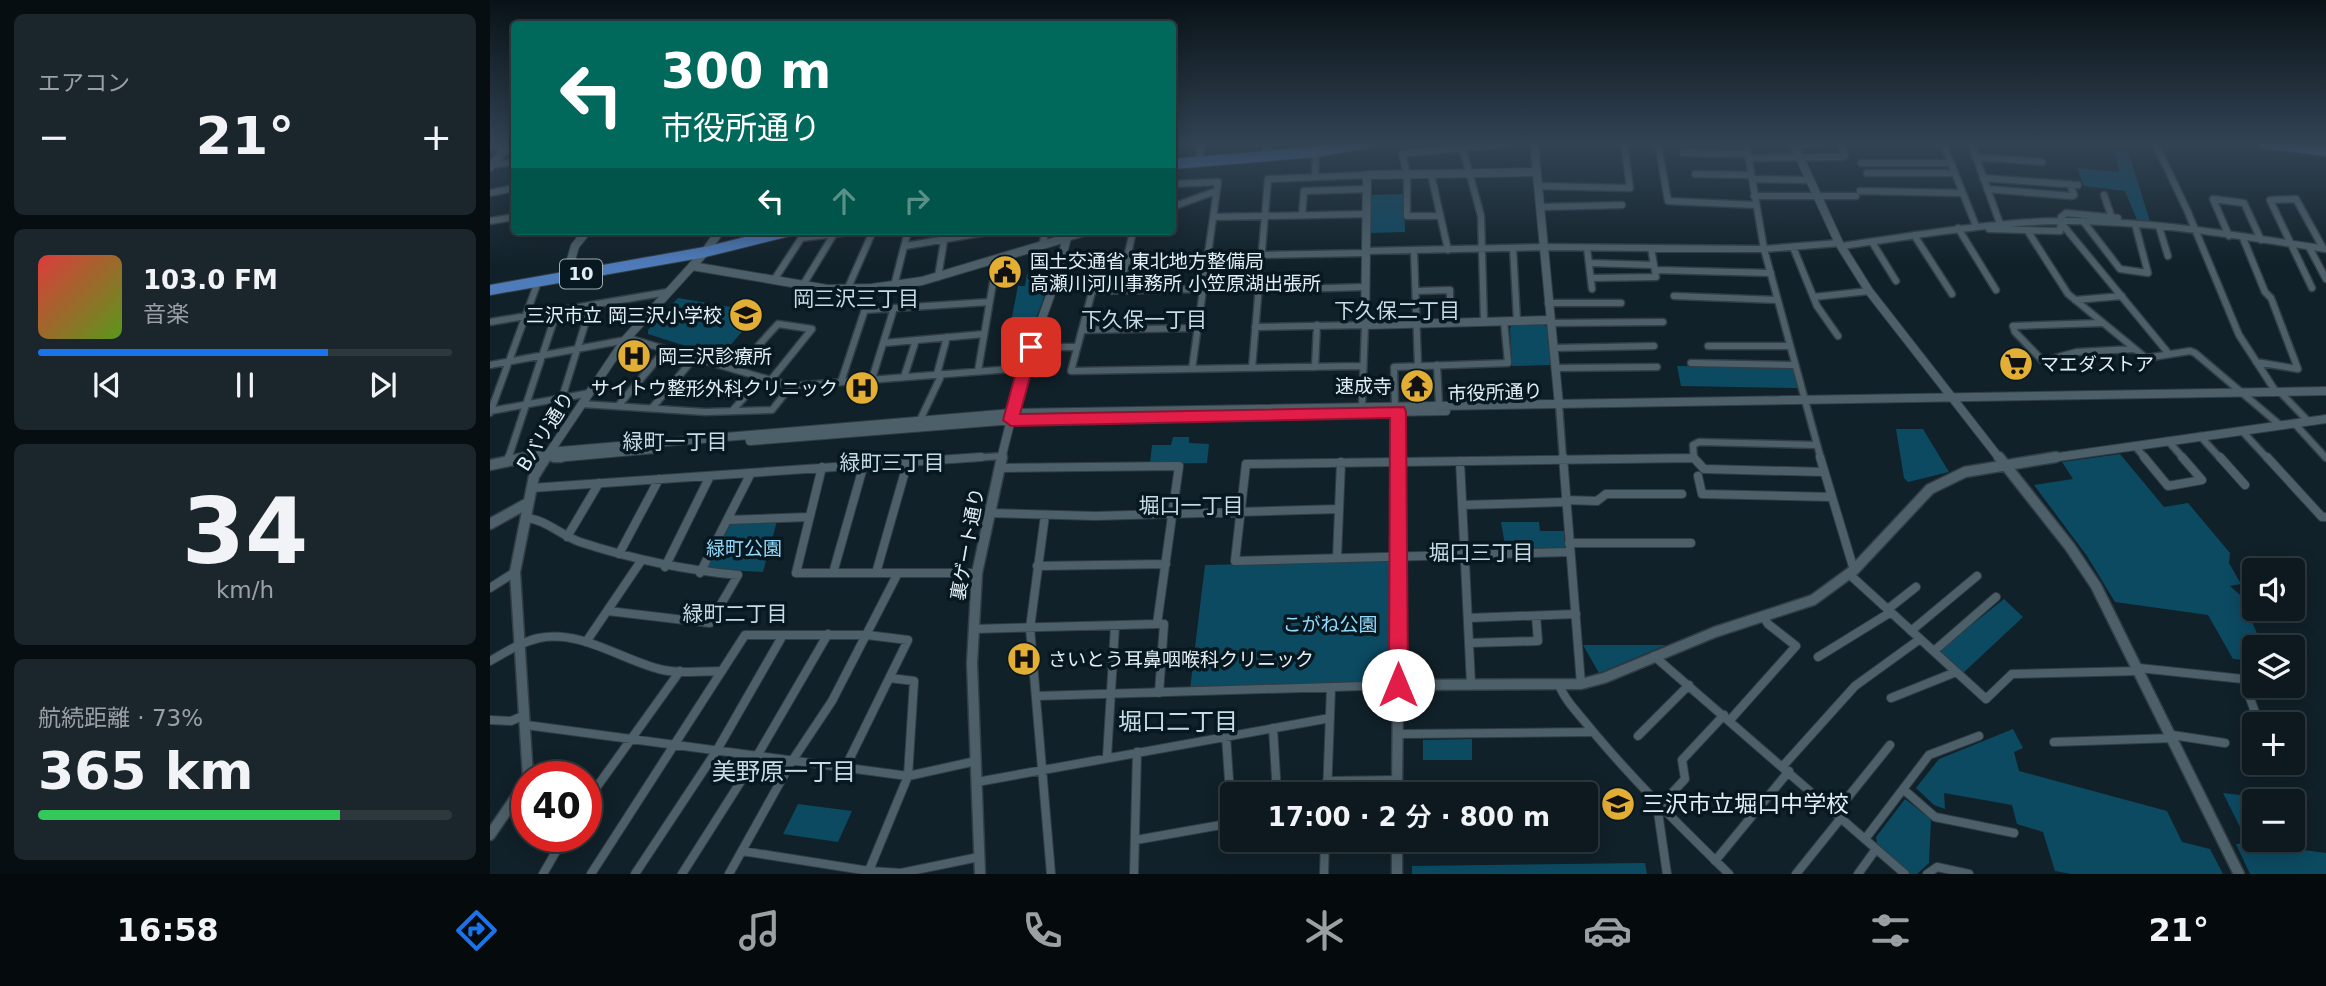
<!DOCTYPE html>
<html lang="ja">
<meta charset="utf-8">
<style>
body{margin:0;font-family:"DejaVu Sans","Noto Sans JP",sans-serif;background:#1b262c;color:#f1f3f6;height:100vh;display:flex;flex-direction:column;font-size:26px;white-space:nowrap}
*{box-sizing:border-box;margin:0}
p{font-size:23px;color:#9aa0a4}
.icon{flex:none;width:38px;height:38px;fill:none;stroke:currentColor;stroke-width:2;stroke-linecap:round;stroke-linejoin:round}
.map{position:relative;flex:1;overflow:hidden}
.details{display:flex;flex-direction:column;gap:14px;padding:14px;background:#070e11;width:490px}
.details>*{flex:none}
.hud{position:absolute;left:21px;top:21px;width:665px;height:214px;border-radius:7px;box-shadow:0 4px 18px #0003,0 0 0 2px #2d383d;background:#00695c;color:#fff;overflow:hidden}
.controls{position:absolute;left:1752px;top:558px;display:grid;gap:14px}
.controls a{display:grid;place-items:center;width:63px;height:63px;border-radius:7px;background:#0d191f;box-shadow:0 4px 18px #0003,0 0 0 2px #2d383d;font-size:35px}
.speed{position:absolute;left:21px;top:761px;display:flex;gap:14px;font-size:35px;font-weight:700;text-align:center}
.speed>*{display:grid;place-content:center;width:91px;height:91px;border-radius:50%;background:#0d191f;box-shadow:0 4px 18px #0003,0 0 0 2px #2d383d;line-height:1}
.speed .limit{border:10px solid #d22;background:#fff;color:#111}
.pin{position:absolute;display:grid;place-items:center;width:60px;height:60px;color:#fff;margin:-30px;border-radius:14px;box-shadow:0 4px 10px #0006}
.me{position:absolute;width:77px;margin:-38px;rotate:0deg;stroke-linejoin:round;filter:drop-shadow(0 0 5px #0008)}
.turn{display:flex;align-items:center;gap:24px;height:147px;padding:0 35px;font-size:32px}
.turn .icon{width:91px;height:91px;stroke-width:2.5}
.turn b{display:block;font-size:49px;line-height:60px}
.lanes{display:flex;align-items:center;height:66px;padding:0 35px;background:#0003;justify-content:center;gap:35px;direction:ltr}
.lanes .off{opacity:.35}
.big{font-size:52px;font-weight:600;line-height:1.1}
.details .card{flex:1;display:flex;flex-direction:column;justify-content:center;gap:10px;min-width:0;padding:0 24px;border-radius:10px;background:#1b262c}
.details .dial{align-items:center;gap:0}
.dial b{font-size:91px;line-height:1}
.song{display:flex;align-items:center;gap:21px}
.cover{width:84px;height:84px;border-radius:10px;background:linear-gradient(135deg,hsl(0 70% 55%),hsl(90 70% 35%))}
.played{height:7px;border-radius:4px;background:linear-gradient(90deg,#1a73e8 70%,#2d383d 70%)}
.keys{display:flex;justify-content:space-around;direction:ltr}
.heat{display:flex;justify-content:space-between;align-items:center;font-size:38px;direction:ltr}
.charge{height:10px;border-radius:5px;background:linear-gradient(90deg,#34c759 73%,#2d383d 0)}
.trip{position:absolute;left:730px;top:782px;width:378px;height:70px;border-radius:7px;background:#0d191f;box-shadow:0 4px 18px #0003,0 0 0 2px #2d383d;font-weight:600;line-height:70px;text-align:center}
.menu{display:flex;height:112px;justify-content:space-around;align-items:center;background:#050a0c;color:#9aa0a4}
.menu .icon{width:49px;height:49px}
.menu .current{color:#1a73e8}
.menu b{font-size:32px;color:#f1f3f6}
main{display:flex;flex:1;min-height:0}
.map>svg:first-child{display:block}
.green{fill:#0c4a62}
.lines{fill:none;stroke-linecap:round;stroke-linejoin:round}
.minor-far1-casing{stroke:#323d44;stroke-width:9}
.minor-casing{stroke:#323d44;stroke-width:10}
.tertiary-far1-casing{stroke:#323d44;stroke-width:10}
.tertiary-casing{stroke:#323d44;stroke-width:13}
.primary-casing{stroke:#323d44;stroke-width:12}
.minor-far1{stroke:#4d6069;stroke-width:6}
.minor{stroke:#4d6069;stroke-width:8}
.tertiary-far1{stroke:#4d6069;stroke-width:8}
.tertiary{stroke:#4d6069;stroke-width:10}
.primary{stroke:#4e7bb9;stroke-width:10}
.route{fill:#e11d48;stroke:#92132f;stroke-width:2}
.labels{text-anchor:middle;stroke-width:7;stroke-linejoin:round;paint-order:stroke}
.shield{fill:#071820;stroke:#a1aeb4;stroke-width:2}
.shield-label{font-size:18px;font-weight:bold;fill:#e3eef4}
.poi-label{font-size:19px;fill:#e3eef4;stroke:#071820;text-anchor:start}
.street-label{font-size:19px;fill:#e3eef4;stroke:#071820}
.park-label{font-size:19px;fill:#94dafd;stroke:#071820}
.neighbourhood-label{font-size:21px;fill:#c6dbe6;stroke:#071820}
.near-poi-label{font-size:23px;fill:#e3eef4;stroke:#071820;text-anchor:start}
.near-neighbourhood-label{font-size:24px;fill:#c6dbe6;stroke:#071820}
</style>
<main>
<section class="details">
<div class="card"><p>エアコン</p>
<div class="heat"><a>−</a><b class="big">21°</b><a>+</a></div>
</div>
<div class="card">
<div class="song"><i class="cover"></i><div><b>103.0 FM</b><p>音楽</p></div></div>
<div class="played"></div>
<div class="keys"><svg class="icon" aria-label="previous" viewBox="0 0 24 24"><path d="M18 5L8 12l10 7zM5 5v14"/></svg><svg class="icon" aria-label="pause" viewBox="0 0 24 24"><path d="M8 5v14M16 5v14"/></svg><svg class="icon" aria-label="next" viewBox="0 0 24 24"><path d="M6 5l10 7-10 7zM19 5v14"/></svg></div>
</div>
<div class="card dial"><b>34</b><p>km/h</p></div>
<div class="card"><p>航続距離 · 73%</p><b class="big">365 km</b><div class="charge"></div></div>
</section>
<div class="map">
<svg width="1836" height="874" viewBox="0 0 1836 874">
<rect width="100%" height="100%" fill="#112129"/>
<path class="green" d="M 1624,150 L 1639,153 L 1660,222 L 1647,220 L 1635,191 L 1594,186 L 1587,168 L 1629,172 Z
M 914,194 L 915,232 L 879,233 L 880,195 Z
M 561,273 L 552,303 L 539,335 L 518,337 L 528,286 L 535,286 L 537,274 Z
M 188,298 L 241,307 L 238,311 L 265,317 L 230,357 L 158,334 L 158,330 Z
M 1052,323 L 1057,327 L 1061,365 L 1022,366 L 1020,328 L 1023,324 Z
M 1187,366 L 1303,367 L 1308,388 L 1191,386 Z
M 1406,429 L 1433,429 L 1459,472 L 1418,482 L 1414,478 Z
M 683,437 L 699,437 L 699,443 L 719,444 L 717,463 L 660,464 L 662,445 L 681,445 Z
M 1630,454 L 1674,507 L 1698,503 L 1740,553 L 1739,563 L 1751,584 L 1740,586 L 1764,607 L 1773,620 L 1762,622 L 1773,647 L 1764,648 L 1764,661 L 1743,659 L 1718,615 L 1625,602 L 1597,556 L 1544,485 L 1583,479 L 1572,462 Z
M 287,521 L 273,572 L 215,569 L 238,523 Z
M 1011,522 L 1049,522 L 1050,531 L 1074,531 L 1075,547 L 1073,550 L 1016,551 Z
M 900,561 L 901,680 L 895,684 L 700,689 L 715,565 Z
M 1514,599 L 1533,617 L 1472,674 L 1452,655 L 1451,649 Z
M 1093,645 L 1176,645 L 1109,673 Z
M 1523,729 L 1533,748 L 1524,752 L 1529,771 L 1677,811 L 1692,842 L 1720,849 L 1733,874 L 1581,874 L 1565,871 L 1553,832 L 1527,824 L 1522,805 L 1454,793 L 1455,809 L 1444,805 L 1426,788 L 1449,759 Z
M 982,739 L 982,760 L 933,760 L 933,740 Z
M 1733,793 L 1777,798 L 1778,801 L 1764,802 L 1764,840 L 1795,840 L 1799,848 L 1836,853 L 1836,874 L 1760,874 L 1746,844 L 1758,843 Z
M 1415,799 L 1441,819 L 1439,863 L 1427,874 L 1419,874 L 1387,843 L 1386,837 Z
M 308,804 L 362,811 L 348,842 L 293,834 Z
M 1155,863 L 1157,874 L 922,874 L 922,866 Z"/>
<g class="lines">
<g class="minor-far1-casing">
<path id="minor-far1" d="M 1168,143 L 1178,201 L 1266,205
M 1256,143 L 1274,249 L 1331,459
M 1453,143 L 1486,226
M 1481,143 L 1510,224
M 1665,143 L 1697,210 L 1749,335 L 1786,392
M 1303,144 L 1328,143
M 972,146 L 991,216 L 994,321
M 1193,153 L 1258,154
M 772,157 L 781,143
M 1485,157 L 1552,162
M 1259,158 L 1352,157 L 1355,156 L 1351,143
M 708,162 L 713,143
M 1371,163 L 1461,163
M 2,165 L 24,162
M 1377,173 L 1465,173
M 941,174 L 958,250
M 1205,174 L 1261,175
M 825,177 L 826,152
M 1493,178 L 1588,185
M 1262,179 L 1319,180
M 682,184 L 728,182 L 702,369
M 1049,186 L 1140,188 L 1134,143
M 1497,189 L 1582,196 L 1584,195 L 1580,184
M 1370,191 L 1472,193
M 0,193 L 24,188
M 1614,195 L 1623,221
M 1264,196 L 1366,196
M 682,207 L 726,191
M 1051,207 L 1132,205
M 812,215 L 814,191 L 877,189
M 950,216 L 917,216 L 917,174 L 912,154 L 1020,143
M 723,217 L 876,214
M 0,221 L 24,217
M 1593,221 L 1630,269 L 1658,273 L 1645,224
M 1572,224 L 1679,354
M 1669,227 L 1678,256
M 1468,228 L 1506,290
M 1499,229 L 1570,231 L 1571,217 L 1576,213 L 1628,218
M 1537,230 L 1578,294 L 1656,358 L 1700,351 L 1705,353 L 1790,425
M 1424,235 L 1462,294
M 1739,236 L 1723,199 L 1754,203 L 1771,240
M 312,238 L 368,231
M 576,238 L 600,231
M 1753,238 L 1775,292 L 1781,298 L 1808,369 L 1766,362
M 1382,242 L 1406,281
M 552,245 L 556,231
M 415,246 L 503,231
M 1351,246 C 1424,236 1498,222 1572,221 C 1661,220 1749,236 1836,249
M 1303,247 L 1327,306 L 1348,336
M 1819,247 L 1836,279
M 1023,248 L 1027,320
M 1097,248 L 1102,289
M 875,251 L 1053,247 L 1274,249 L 1349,243
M 924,251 L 928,366
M 771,255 L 875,253
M 637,257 L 611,258 L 581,371 L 872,366
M 636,261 L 717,260
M 1099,263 L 1164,265
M 1165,270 L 1281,273
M 448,277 L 454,241
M 1101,278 L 1166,277 L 1161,248
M 284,280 L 316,231
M 313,285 L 344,234
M 404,286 L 418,231
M 1822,288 L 1780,200 L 1806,199 L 1833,248
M 357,290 L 383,231
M 630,290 L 643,231
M 768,290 L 874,287
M 602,291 L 713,289
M 926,291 L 960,290 L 960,323
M 1184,296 L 1288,300
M 1324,297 L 1379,291
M 1585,300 L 1632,296
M 1058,303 L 1131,303
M 375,310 L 499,302
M 0,322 L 178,292
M 1060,323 L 1173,322
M 1612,323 L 1523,326 L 1525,332 L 1553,361 L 1587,352 L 1644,349
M 765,327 L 875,325 L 872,406
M 592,330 L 708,328
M 394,343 L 494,334
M 1218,346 L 1300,346
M 541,347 L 587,347
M 1063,348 L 1164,346
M 1201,363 L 1305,365
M 0,365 L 141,339 L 301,386 L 534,368
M 947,365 L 949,405
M 825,367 L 827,325
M 762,368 L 778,179 L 877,175
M 1065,368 L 1167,367
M 246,370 L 288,324 L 322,329 L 280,381
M 488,371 L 507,259
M 447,374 L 457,337
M 414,377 L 426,340
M 382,379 L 404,308
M 351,382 L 382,288
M 1790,392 L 1818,421
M 72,398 L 101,305
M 92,404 L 215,412 L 282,410 L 301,386
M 905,405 L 904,367 L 1018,363 L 1014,321
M 1069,405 L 1073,459
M 128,406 L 176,349
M 162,408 L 205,357
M 0,411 L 100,393
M 242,411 L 272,378
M 0,413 L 48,282
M 430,420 L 452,374
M 1804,423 L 1836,458
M 1752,431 L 1778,459
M 1710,436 L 1731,459
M 1678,441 L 1694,459
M 1645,446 L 1656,459
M 18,459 L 67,311
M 465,459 L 512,456
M 1115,459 L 1203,458
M 1204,459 L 1203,445 L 1209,442 L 1327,445"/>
</g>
<g class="minor-casing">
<path id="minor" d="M 1073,457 L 1091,684
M 1203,457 L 1214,469 L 1334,472
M 1330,457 L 1364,570
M 1654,457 L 1678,486 L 1712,480 L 1692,457
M 1730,457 L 1755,485
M 1777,457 L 1832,517 L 1836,517
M 970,461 L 981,684
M 17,462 L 19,457
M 332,467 L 306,573 L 487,573
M 1208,476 L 1212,494 L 1342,497
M 41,488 L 491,457
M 1075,500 L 1107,501 L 1116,494 L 1192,494
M 972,505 L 1075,502
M 499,513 L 605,516 L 849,509
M 555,515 L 540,628 L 561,874
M 36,518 C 55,519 72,536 90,542 C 142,559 194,570 248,575 L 220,623 L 118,611
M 237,520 L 319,517
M 77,537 L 109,483
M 1079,543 L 1201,543
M 1080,552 L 745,561 L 756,464 L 1203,458
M 129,554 L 169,479
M 847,558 L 851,462
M 547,566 L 676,564
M 175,567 L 220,476
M 210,573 L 261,473
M 343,573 L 374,464
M 386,573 L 418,461
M 1359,574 L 1496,699 L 1522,674 L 1650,671
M 0,588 L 25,572
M 1398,609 L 1426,587
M 978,618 L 1086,614
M 667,624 L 674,624 L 669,693
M 483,629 L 667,624 L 689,466 L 509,468
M 1421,631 L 1487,576
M 96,642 L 151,561
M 979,643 L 1048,641 L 1046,616
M 1444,651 L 1506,597
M 1164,656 L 1415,874
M 1328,657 L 1401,612
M 0,661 C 16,652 31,642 49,638 C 91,629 133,661 173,670 C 192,674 213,671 232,671
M 1649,668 L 1753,679 L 1765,712
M 1069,684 C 1074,700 1090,715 1100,728 C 1143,780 1191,827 1239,874
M 547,696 L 908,685
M 1401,698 L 1466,672
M 0,720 L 21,721 L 35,715
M 1240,720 L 1306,646 L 1278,624 L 1273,616
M 36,725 L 418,776 L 486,761
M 783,728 L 787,794
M 908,734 L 1101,732
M 1682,735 L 1735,743
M 1148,736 L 1199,685
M 1564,742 L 1684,738
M 617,757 L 625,626
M 1293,766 L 1365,686 L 1430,639
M 837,781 L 907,780
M 487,782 L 840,718
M 1413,789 L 1445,817 L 1524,833
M 837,794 L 841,688
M 96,802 L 190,671
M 1346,812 L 1400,745
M 1375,839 L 1439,755 L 1489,736
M 646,840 L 742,823 L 736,736
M 252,851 L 379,871 L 411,873 L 489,857
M 1225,861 L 1299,771
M 378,873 L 418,776 L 424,681 L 400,678
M 53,874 L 75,836
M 101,874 L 255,635 L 377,635 L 418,640 L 355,768
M 145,874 L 227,750 L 293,635
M 192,874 L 267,756 L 338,634
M 239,874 L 302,761 L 342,701 L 408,573
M 644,874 L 647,752
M 834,874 L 835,840
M 1177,874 L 1168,812 L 1170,806 L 1195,779 L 1192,760 L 1234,715
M 1306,874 L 1351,818
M 1368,874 L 1386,849
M 1437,874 L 1447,867 L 1479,874"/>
</g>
<g class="tertiary-far1-casing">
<path id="tertiary-far1" d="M 1044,143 L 1069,405
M 1303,143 L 1349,243 L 1379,291 L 1510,459
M 0,144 L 17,148
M 0,167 L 21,143
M 1047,172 L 877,175 L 875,325 L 1060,320
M 202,266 L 337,289 L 382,288 L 432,281 L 576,238
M 76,277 L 85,246 L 97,231
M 906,407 L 910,459
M 896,412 L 956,411
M 260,441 L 511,421 L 725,415
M 59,455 L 65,458 L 166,449
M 29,459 L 70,451 L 522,413 L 1836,391
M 55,459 L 135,340 L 215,252 L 230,231
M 511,459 L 534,368 L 564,285 L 579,231
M 1554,459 L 1836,419"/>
</g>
<g class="tertiary-casing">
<path id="tertiary" d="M 64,457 L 71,457
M 1509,457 L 1580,547 L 1606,586 L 1749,874
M 0,465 L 38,457
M 0,524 L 38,503
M 908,685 L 1091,684 L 1114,678 L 1225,632 L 1323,600 L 1364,570 L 1440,489 L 1475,472 L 1566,457
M 38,777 L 25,572 L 44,476 L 56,457
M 907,794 L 910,457
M 0,835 L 37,781
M 907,840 L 907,874
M 490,874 L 482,663 L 487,573 L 512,457"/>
</g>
<g class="primary-casing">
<path id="primary" d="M 1773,143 L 1836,151
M 682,164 L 826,152 L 876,143
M 0,290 L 215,252 L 300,231"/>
</g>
<use href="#minor-far1" class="minor-far1"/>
<use href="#minor" class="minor"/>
<use href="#tertiary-far1" class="tertiary-far1"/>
<use href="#tertiary" class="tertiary"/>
<use href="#primary" class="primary"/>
</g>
<linearGradient id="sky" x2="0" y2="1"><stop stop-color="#091217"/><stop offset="0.54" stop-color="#324354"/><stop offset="1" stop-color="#324354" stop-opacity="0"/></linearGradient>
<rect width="1836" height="266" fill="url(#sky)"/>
<path class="route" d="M 541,342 L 548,347 L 530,414 L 914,407 L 916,412 L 918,685 L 915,691 L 908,694 L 902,691 L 899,685 L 900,418 L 521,426 L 513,420 L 533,347 Z"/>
<defs>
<g id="civic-disc" transform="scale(1.75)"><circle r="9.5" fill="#e3ae34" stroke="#071820"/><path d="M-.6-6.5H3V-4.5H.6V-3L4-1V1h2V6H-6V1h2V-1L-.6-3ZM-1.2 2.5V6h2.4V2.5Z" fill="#111"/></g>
<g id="school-disc" transform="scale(1.75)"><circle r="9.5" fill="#e3ae34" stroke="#071820"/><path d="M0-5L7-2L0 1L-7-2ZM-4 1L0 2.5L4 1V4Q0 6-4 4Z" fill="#111"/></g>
<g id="hospital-disc" transform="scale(1.75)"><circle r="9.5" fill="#e3ae34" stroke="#071820"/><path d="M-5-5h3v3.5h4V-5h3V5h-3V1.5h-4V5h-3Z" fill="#111"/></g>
<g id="supermarket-disc" transform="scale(1.75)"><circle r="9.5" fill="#e3ae34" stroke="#071820"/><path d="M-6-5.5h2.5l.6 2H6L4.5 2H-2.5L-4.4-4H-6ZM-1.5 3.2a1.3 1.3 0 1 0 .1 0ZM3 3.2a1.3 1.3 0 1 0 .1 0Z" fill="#111"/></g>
<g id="temple-disc" transform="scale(1.75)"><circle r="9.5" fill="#e3ae34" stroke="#071820"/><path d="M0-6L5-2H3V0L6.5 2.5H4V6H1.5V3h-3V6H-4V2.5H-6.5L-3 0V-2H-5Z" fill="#111"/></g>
</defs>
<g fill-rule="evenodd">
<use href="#civic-disc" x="515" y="272"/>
<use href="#school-disc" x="256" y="315"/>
<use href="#hospital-disc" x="144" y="356"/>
<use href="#supermarket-disc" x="1526" y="364"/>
<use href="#temple-disc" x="927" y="386"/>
<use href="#hospital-disc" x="372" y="388"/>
<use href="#hospital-disc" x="534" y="659"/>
<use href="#school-disc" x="1128" y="804"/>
</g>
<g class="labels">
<rect class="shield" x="70" y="259.5" width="42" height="29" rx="5"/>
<g class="shield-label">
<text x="91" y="280">10</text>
</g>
<g class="poi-label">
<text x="540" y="268">国土交通省 東北地方整備局<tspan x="540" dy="22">高瀬川河川事務所 小笠原湖出張所</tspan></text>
<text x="232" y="322" text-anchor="end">三沢市立 岡三沢小学校</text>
<text x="168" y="363">岡三沢診療所</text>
<text x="1550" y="371">マエダストア</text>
<text x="902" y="393" text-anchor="end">速成寺</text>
<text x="348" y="395" text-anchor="end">サイトウ整形外科クリニック</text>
<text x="558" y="666">さいとう耳鼻咽喉科クリニック</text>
</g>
<g class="street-label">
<text transform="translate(1005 392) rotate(-2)" y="7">市役所通り</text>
<text transform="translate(55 431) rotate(-58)" y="7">Bバリ通り</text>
<text transform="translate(477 544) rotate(-80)" y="7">裏ゲート通り</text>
</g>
<g class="park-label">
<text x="254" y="555">緑町公園</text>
<text x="840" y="631">こがね公園</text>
</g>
<g class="neighbourhood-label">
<text x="366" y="306">岡三沢三丁目</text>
<text x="907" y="318">下久保二丁目</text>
<text x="654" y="327">下久保一丁目</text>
<text x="185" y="449">緑町一丁目</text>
<text x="402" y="470">緑町三丁目</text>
<text x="701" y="513">堀口一丁目</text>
<text x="991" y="560">堀口三丁目</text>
<text x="245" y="621">緑町二丁目</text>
</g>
<g class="near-poi-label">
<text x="1152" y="812">三沢市立堀口中学校</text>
</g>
<g class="near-neighbourhood-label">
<text x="688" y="730">堀口二丁目</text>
<text x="294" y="780">美野原一丁目</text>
</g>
</g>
</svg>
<div class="controls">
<a><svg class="icon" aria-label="sound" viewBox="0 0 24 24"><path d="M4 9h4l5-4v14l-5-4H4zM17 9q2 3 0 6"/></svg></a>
<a><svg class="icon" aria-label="layers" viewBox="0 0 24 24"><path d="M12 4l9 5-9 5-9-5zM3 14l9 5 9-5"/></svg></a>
<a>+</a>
<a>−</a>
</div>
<div class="speed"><div class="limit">40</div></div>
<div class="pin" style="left:541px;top:347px;background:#d93025"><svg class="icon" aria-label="arrive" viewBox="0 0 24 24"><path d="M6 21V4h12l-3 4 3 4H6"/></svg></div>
<svg class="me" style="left:908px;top:685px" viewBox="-20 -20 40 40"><circle r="19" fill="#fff"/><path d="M0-13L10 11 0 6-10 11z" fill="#e11d48"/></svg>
<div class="trip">17:00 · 2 分 · 800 m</div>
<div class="hud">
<div class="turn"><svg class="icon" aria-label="left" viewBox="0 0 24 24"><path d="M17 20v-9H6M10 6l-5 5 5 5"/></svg><div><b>300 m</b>市役所通り</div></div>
<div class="lanes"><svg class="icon" aria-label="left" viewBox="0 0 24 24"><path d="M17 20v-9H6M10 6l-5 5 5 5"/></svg><svg class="icon off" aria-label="ahead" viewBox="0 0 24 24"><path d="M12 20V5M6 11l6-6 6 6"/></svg><svg class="icon off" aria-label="right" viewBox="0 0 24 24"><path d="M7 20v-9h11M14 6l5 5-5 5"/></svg></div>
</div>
</div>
</main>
<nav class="menu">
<b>16:58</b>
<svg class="icon current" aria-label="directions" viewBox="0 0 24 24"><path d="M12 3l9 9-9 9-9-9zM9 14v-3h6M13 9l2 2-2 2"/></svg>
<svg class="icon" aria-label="music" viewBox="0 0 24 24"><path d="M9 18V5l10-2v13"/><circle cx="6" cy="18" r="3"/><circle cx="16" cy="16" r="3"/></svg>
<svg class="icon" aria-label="phone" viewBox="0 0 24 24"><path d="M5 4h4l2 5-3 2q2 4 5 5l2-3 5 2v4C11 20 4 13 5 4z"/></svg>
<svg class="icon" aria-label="climate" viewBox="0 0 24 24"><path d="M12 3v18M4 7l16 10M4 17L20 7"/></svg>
<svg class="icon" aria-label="car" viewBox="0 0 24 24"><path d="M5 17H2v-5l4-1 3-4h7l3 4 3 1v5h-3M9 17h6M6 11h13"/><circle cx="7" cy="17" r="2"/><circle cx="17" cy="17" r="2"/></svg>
<svg class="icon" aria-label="filters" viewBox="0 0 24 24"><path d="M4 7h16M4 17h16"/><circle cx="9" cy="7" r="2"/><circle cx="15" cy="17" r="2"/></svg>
<b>21°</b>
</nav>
